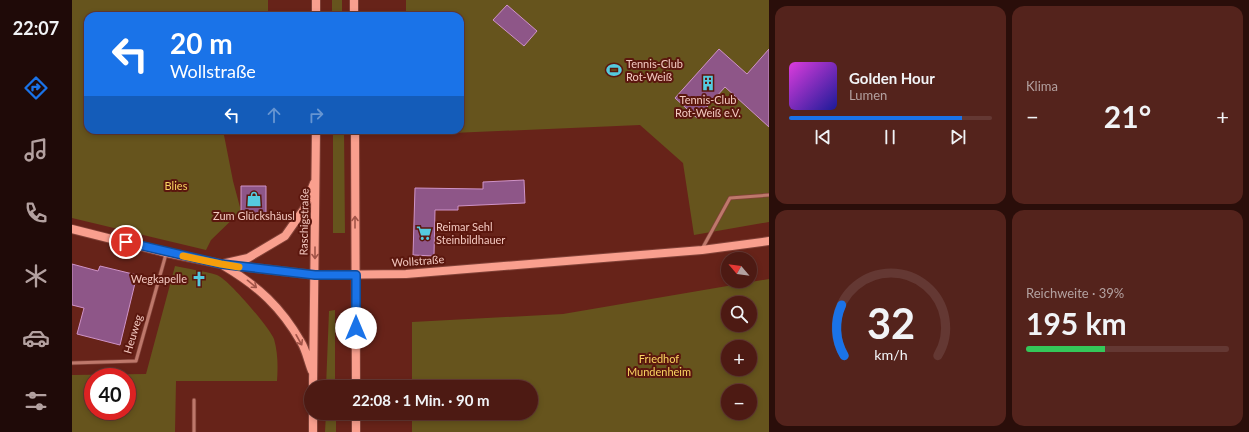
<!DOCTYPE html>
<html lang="de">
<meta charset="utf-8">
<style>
body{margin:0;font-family:Lato,sans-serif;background:#54231c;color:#f1f3f6;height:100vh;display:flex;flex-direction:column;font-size:15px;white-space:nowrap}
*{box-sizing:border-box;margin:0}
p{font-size:13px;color:#b3a1a0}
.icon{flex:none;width:22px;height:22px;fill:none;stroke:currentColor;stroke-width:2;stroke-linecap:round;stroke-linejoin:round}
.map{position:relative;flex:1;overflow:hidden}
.panel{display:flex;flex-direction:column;gap:6px;padding:6px;background:#2a0e0a;width:480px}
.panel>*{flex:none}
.hud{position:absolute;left:12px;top:12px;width:380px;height:122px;border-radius:12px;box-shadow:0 2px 6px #0003,0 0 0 1px #643833;background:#1a73e8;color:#fff;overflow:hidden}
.needle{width:26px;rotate:299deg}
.buttons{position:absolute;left:649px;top:252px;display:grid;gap:8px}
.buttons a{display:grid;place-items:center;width:36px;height:36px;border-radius:50%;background:#4d1a13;box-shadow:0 2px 6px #0003,0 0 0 1px #643833;font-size:20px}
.speed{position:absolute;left:12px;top:368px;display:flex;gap:8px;font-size:20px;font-weight:700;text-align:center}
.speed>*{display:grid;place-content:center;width:52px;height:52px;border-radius:50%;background:#4d1a13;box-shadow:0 2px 6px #0003,0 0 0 1px #643833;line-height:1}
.speed .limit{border:6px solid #d22;background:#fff;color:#111}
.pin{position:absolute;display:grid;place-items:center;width:34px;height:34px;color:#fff;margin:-17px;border:2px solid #fff;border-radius:50%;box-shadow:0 1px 4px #0007}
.me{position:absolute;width:44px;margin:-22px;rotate:0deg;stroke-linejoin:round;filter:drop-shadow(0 0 3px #0008)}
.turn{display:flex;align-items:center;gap:14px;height:84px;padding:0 20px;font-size:18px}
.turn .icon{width:52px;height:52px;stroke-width:2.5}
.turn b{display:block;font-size:28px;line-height:34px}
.lanes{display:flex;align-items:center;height:38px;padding:0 20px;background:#0003;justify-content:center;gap:20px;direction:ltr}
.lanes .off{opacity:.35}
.big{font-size:30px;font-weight:700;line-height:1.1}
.panel .widget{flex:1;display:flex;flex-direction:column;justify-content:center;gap:6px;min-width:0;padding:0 14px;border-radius:12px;background:#54231c}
.panel .dial{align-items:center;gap:0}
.dial svg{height:104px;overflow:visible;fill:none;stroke:#643833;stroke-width:7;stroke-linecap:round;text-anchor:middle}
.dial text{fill:#f1f3f6;stroke:none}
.song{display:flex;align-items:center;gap:12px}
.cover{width:48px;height:48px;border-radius:6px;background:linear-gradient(135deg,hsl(300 70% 55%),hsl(240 70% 35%))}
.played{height:4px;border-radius:2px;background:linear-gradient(90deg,#1a73e8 85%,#643833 85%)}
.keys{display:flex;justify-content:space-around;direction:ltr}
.heat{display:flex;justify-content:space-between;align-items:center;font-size:22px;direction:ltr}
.charge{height:6px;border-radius:3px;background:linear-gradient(90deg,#34c759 39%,#643833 0)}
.panel .tiles{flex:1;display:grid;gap:6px;grid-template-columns:repeat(2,1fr)}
.trip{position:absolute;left:232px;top:380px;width:234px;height:40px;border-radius:20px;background:#4d1a13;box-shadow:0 2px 6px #0003,0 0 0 1px #643833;font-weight:700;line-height:40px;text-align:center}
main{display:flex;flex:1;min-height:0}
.tabs{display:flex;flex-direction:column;width:72px;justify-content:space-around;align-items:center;background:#1f0a08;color:#b3a1a0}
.tabs .icon{width:28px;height:28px}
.tabs .current{color:#1a73e8}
.tabs b{font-size:18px;color:#f1f3f6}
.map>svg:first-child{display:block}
.green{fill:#66541d;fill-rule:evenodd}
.building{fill:#8e5688;stroke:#cf93c8}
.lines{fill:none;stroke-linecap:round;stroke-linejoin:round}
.lane-casing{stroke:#804137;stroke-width:4.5}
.secondary-casing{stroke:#804137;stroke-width:10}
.lane{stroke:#be786b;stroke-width:3}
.secondary{stroke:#f99f8e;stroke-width:8}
.oneway{stroke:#a25448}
.route-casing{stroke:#114b97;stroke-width:10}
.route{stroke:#1a73e8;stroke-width:7}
.slow{stroke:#f59e0b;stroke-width:7}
.labels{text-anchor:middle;stroke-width:4;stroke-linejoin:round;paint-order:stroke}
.poi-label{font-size:11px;fill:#f3c8c0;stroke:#5b170e;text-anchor:start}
.park-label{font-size:11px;fill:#fad461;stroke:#5b170e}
.street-label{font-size:11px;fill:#f3c8c0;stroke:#5b170e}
</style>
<main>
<nav class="tabs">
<b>22:07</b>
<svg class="icon current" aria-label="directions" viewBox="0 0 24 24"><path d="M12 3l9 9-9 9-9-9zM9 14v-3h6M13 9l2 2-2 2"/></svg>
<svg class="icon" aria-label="music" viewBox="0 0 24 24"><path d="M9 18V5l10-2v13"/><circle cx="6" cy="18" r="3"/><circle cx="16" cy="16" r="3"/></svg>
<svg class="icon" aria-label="phone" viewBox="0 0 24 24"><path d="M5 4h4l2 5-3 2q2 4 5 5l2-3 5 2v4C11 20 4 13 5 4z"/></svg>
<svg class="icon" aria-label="climate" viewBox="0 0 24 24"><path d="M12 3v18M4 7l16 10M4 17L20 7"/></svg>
<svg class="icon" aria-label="car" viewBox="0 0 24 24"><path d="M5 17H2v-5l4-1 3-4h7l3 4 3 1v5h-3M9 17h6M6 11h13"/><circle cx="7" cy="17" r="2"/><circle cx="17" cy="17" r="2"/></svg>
<svg class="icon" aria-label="filters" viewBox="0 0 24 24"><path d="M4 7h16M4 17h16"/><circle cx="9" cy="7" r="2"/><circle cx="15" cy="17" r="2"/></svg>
</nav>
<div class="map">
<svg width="697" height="432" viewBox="0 0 697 432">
<rect width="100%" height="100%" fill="#672319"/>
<path class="green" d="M 0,0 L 196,0 L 196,16 L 16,16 L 16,130 L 151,130 L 161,181 L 169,211 L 139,240 L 134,250 L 0,218 Z
M 260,0 L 270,0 L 270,16 L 260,16 Z
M 334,0 L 697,0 L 697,222 L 622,235 L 611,163 L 568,125 L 334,135 L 334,130 L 388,130 L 388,16 L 334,16 Z
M 261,130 L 272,130 L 273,233 L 261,233 Z
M 103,266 C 116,269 132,271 145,275 C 156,279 197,327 202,339 C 206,353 206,367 205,381 L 104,381 L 103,432 L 0,432 L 0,375 L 74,374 ZM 21,377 L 55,377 L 55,411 L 21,411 Z
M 697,279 L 697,432 L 340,432 L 340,413 L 459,413 L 459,387 L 340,387 L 340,322 L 491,314 ZM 656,303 L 678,303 L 678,325 L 656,325 ZM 656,347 L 678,347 L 678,369 L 656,369 ZM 656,391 L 678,391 L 678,413 L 656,413 Z
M 263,310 L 263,387 L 254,387 L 257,311 Z
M 254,413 L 264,413 L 264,432 L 253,432 Z"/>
<path class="building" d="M 435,5 L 465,31 L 452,46 L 421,20 Z
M 647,49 L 675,74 L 697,49 L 697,127 L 653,87 L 625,118 L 603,98 Z
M 452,180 L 453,203 L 386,206 L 386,210 L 363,210 L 362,256 L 341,255 L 343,188 L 411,189 L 411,182 Z
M 169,186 L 194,186 L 194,217 L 169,217 Z
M 0,264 L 26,271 L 28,266 L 65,275 L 48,345 L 5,334 L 12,308 L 0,305 Z"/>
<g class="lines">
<g class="lane-casing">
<path id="lane" d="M 630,249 L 658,198 L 697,195
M 0,363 L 64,361 L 94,254
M 122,400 L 122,432"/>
</g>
<g class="secondary-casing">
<path id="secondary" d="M 282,0 L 282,16
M 244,16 L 244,0
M 283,130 L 284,387
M 0,229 L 95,253 L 149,264 L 243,275 L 334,274 L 630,250 L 697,241
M 154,263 L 176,258 L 213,236 L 232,209 L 242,183
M 152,266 C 186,286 209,307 229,342 C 234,350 236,361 240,371
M 241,387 L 244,130
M 284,413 L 284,432
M 241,432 L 241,413"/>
</g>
<use href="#lane" class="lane"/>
<use href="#secondary" class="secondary"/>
</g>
<defs><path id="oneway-shaft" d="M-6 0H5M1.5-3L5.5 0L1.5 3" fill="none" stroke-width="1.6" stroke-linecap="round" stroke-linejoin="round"/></defs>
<g class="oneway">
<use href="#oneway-shaft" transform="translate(283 222) rotate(-90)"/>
<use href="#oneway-shaft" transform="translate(243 253) rotate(90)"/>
<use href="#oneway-shaft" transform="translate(180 284) rotate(39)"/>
<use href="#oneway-shaft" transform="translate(227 340) rotate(61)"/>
</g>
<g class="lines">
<g class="route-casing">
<path id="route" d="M 54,242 L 149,264 L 243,275 L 284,275 L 284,328"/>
</g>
<use href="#route" class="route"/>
<path class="slow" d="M 111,256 L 149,264 L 167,267"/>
</g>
<defs>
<g id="stadium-bare" transform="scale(1.2)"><path d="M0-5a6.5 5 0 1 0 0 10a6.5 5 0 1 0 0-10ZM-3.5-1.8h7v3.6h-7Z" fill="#55cade" stroke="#5b170e" stroke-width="2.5" paint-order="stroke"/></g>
<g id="building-bare" transform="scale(1.2)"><path d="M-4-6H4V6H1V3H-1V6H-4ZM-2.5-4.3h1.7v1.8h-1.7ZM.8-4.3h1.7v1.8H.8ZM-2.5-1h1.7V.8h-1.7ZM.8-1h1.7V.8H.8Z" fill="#55cade" stroke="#5b170e" stroke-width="2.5" paint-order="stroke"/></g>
<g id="shop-bare" transform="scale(1.2)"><path d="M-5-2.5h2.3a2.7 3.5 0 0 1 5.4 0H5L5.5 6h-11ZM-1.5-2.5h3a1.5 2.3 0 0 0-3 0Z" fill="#55cade" stroke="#5b170e" stroke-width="2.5" paint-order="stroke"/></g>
<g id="supermarket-bare" transform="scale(1.2)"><path d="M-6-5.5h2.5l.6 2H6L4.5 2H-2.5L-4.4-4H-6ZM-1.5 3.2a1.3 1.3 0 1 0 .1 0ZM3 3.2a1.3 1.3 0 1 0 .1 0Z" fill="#55cade" stroke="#5b170e" stroke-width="2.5" paint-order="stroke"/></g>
<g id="church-bare" transform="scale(1.2)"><path d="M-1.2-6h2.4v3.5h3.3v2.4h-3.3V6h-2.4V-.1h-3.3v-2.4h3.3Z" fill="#55cade" stroke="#5b170e" stroke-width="2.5" paint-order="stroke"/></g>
</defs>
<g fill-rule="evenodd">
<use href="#stadium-bare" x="542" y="70"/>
<use href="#building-bare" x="636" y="83"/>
<use href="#shop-bare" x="182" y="199"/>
<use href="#supermarket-bare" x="352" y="233"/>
<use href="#church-bare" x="127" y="279"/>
</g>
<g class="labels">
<g class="poi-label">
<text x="554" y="68">Tennis-Club<tspan x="554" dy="13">Rot-Weiß</tspan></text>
<text x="636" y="104" text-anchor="middle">Tennis-Club<tspan x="636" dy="13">Rot-Weiß e.V.</tspan></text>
<text x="182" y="220" text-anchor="middle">Zum Glückshäusl</text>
<text x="364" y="231">Reimar Sehl<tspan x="364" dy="13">Steinbildhauer</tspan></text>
<text x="115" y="283" text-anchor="end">Wegkapelle</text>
</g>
<g class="park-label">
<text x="104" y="190">Blies</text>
<text x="587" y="363">Friedhof<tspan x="587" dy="13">Mundenheim</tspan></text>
</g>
<g class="street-label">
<text transform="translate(232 222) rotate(-89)" y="4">Raschigstraße</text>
<text transform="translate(346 261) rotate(-4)" y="4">Wollstraße</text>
<text transform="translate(61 334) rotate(-73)" y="4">Heuweg</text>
</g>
</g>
</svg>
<div class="buttons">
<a><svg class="needle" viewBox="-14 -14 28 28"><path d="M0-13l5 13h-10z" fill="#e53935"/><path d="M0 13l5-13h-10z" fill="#b3a1a0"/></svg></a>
<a><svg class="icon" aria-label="search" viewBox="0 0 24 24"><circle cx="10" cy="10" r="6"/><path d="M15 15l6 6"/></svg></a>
<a>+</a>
<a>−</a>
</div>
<div class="speed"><div class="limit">40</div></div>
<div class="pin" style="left:54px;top:242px;background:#d93025"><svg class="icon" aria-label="arrive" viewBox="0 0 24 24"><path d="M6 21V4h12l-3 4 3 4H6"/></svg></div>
<svg class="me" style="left:284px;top:328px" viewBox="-20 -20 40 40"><circle r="19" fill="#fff"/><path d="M0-13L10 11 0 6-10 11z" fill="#1a73e8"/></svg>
<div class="trip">22:08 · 1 Min. · 90 m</div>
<div class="hud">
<div class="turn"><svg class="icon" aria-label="left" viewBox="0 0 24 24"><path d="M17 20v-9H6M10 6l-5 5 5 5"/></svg><div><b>20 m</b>Wollstraße</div></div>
<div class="lanes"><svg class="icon" aria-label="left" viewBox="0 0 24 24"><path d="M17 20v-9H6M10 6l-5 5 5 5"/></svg><svg class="icon off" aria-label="ahead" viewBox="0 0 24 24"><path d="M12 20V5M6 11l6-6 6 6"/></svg><svg class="icon off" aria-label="right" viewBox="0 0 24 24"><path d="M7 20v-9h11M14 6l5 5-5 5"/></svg></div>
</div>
</div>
<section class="panel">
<div class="tiles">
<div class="widget">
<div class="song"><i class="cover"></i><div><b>Golden Hour</b><p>Lumen</p></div></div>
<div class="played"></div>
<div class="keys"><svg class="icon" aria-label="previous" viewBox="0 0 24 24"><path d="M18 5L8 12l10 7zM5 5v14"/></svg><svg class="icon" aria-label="pause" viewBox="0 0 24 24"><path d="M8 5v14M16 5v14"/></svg><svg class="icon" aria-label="next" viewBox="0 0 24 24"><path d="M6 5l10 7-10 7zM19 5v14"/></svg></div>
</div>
<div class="widget"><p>Klima</p>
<div class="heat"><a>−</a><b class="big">21°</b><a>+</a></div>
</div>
<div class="widget dial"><svg viewBox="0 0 100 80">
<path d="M14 69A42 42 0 1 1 86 69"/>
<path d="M14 69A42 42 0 0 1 12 30" stroke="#1a73e8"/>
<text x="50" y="56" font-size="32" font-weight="700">32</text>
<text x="50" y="72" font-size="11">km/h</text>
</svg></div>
<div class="widget"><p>Reichweite · 39%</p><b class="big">195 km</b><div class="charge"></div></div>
</div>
</section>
</main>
